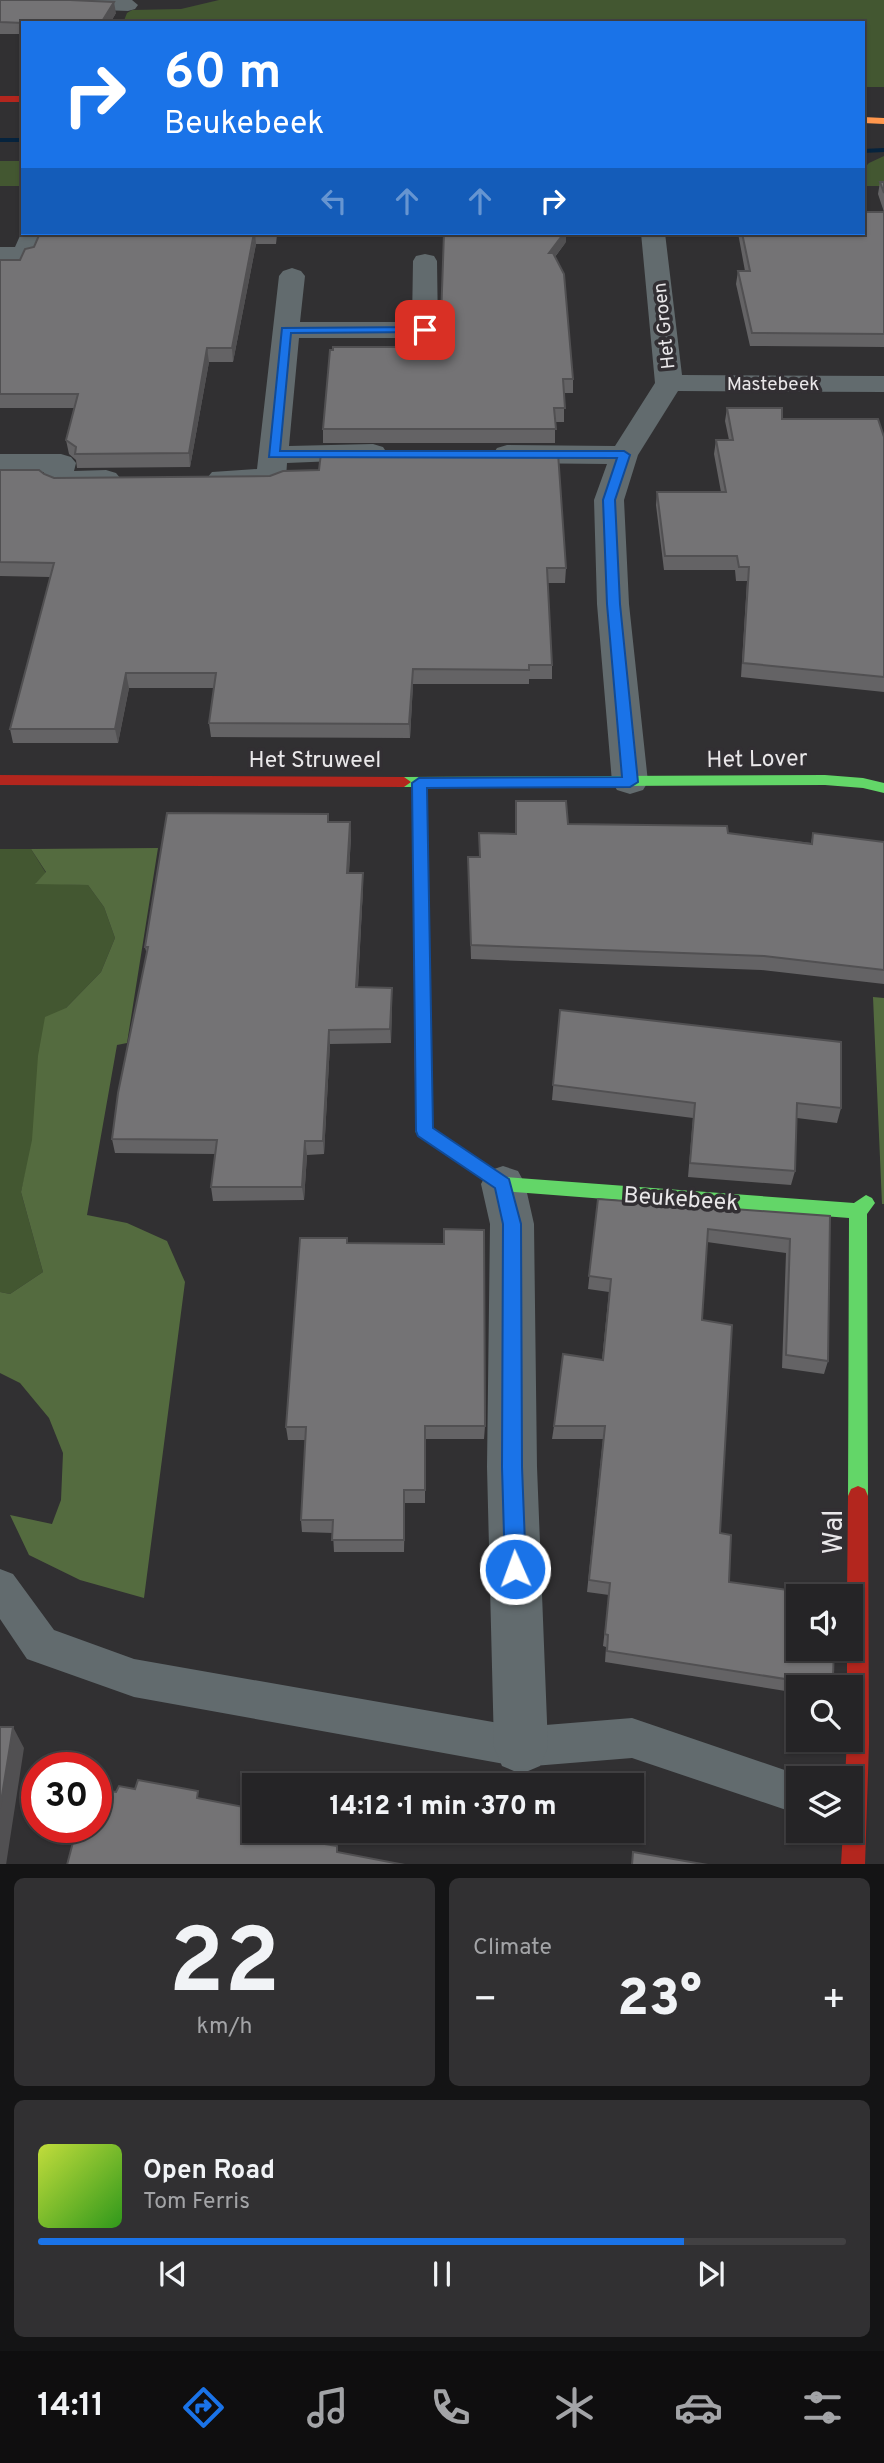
<!DOCTYPE html>
<meta charset="utf-8">
<style>
body{margin:0;font-family:Overpass,sans-serif;background:#313032;color:#f1f3f6;height:100vh;display:flex;flex-direction:column;font-size:26px;white-space:nowrap}
*{box-sizing:border-box;margin:0}
p{font-size:23px;color:#a3a4a7}
.icon{flex:none;width:38px;height:38px;fill:none;stroke:currentColor;stroke-width:2;stroke-linecap:round;stroke-linejoin:round}
.map{position:relative;height:1864px;overflow:hidden}
.sheet{display:flex;flex-direction:column;gap:14px;padding:14px;background:#141415;flex:1}
.sheet>*{flex:none}
.top-card{position:absolute;left:21px;top:21px;width:844px;height:214px;border-radius:0px;box-shadow:0 2px 5px #0004,0 0 0 2px #424143;background:#1a73e8;color:#fff;overflow:hidden}
.controls{position:absolute;left:786px;top:1584px;display:grid;gap:14px}
.controls a{display:grid;place-items:center;width:77px;height:77px;border-radius:0px;background:#252426;box-shadow:0 2px 5px #0004,0 0 0 2px #424143;font-size:35px}
.speed{position:absolute;left:21px;top:1752px;display:flex;gap:14px;font-size:35px;font-weight:700;text-align:center}
.speed>*{display:grid;place-content:center;width:91px;height:91px;border-radius:50%;background:#252426;box-shadow:0 2px 5px #0004,0 0 0 2px #424143;line-height:1}
.speed .limit{border:10px solid #d22;background:#fff;color:#111}
.pin{position:absolute;display:grid;place-items:center;width:60px;height:60px;color:#fff;margin:-30px;border-radius:14px;box-shadow:0 4px 10px #0006}
.me{position:absolute;width:77px;margin:-38px;rotate:358deg;stroke-linejoin:round;filter:drop-shadow(0 0 5px #0008)}
.turn{display:flex;align-items:center;gap:24px;height:147px;padding:0 28px;font-size:32px}
.turn .icon{width:91px;height:91px;stroke-width:2.5}
.turn b{display:block;font-size:49px;line-height:60px}
.lanes{display:flex;align-items:center;height:66px;padding:0 28px;background:#0003;justify-content:center;gap:35px;direction:ltr}
.lanes .off{opacity:.35}
.big{font-size:52px;font-weight:800;line-height:1.1}
.sheet .tile{flex:1;display:flex;flex-direction:column;justify-content:center;gap:10px;min-width:0;padding:0 24px;border-radius:10px;background:#313032}
.sheet .dial{align-items:center;gap:0}
.dial b{font-size:91px;line-height:1}
.song{display:flex;align-items:center;gap:21px}
.cover{width:84px;height:84px;border-radius:10px;background:linear-gradient(135deg,hsl(70 70% 55%),hsl(110 70% 35%))}
.played{height:7px;border-radius:4px;background:linear-gradient(90deg,#1a73e8 80%,#424143 80%)}
.keys{display:flex;justify-content:space-around;direction:ltr}
.heat{display:flex;justify-content:space-between;align-items:center;font-size:38px;direction:ltr}
.sheet .tiles{flex:1;display:grid;gap:14px;grid-template-columns:1fr 1fr}
.tile:last-child{grid-column:span 2}
.trip{position:absolute;left:242px;top:1773px;width:402px;height:70px;border-radius:0px;background:#252426;box-shadow:0 2px 5px #0004,0 0 0 2px #424143;font-weight:800;line-height:70px;text-align:center}
.tab-bar{display:flex;height:112px;justify-content:space-around;align-items:center;background:#0f0e0f;color:#a3a4a7}
.tab-bar .icon{width:49px;height:49px}
.tab-bar .active{color:#1a73e8}
.tab-bar b{font-size:32px;color:#f1f3f6}
.map>svg:first-child{display:block}
.green{fill:#435731}
.forest{fill:#546b3f}
.lines{fill:none;stroke-linecap:round;stroke-linejoin:round}
.stream{fill:#06233d;fill-rule:evenodd}
.lane{fill:#626b6e;fill-rule:evenodd}
.street{fill:#626b6e;fill-rule:evenodd}
.fast{fill:#63d668;fill-rule:evenodd}
.slow{fill:#ff974d;fill-rule:evenodd}
.jam{fill:#b3261e;fill-rule:evenodd}
.wall{fill:#646365}
.shaded-wall{fill:#515052}
.building{fill:#747375;stroke:#515052;stroke-width:2}
.route{fill:#1a73e8;stroke:#114b97;stroke-width:2}
.labels{text-anchor:middle;stroke-width:7;stroke-linejoin:round;paint-order:stroke}
.far-street-label{font-size:19px;fill:#e9e7e9;stroke:#322f33}
.street-label{font-size:23px;fill:#e9e7e9;stroke:#322f33}
.near-street-label{font-size:28px;fill:#e9e7e9;stroke:#322f33}
</style>
<div class="map">
<svg width="884" height="1865" viewBox="0 0 884 1865">
<rect width="100%" height="100%" fill="#313032"/>
<path class="green" d="M 219,0 L 884,0 L 884,87 L 863,87 L 863,23 L 123,23 L 127,13 L 132,10 L 181,9 Z
M 884,156 L 884,186 L 863,186 L 863,169 L 869,163 Z
M 0,161 L 23,161 L 23,186 L 0,186 Z
M 0,849 L 31,849 L 46,873 L 36,883 L 88,885 L 104,907 L 115,938 L 101,972 L 66,1008 L 21,1192 L 43,1272 L 10,1294 L 0,1292 Z"/>
<path class="forest" d="M 158,848 L 127,1043 L 117,1045 L 87,1215 L 127,1223 L 167,1241 L 185,1282 L 144,1598 L 80,1580 L 29,1555 L 10,1515 L 52,1524 L 61,1500 L 63,1453 L 49,1418 L 20,1383 L 0,1373 L 0,1292 L 10,1294 L 43,1272 L 21,1192 L 32,1140 L 38,1056 L 45,1017 L 66,1008 L 101,972 L 115,938 L 104,907 L 88,885 L 35,884 L 46,872 L 31,849 Z
M 873,997 L 884,998 L 884,1204 L 882,1204 Z"/>
<g class="lines">
<path class="stream" d="M 0,138 L 23,138 L 23,142 L 0,142 Z
M 884,148 L 884,152 L 863,153 L 863,149 Z"/>
<path class="lane" d="M 0,1569 L 13,1574 L 54,1630 L 134,1659 L 521,1727 L 632,1718 L 808,1778 L 798,1778 L 798,1814 L 632,1758 L 521,1767 L 134,1697 L 27,1659 L 0,1619 Z"/>
<path class="street" d="M 0,0 L 132,0 L 138,5 L 135,9 L 128,11 L 0,6 Z
M 23,229 L 23,233 L 44,233 L 34,259 L 0,261 L 0,247 L 15,247 Z
M 641,233 L 665,233 L 682,375 L 884,376 L 884,392 L 678,391 L 638,455 L 624,500 L 629,604 L 648,782 L 643,790 L 630,794 L 617,790 L 612,782 L 597,604 L 594,500 L 607,464 L 507,463 L 497,460 L 493,454 L 497,448 L 507,445 L 615,446 L 655,383 Z
M 425,254 L 434,256 L 437,261 L 438,330 L 434,336 L 425,338 L 299,338 L 289,446 L 373,444 L 383,447 L 387,453 L 383,459 L 287,463 L 286,478 L 281,484 C 261,489 232,489 212,484 L 207,478 L 212,472 L 257,469 L 279,276 L 283,271 L 292,268 L 301,271 L 305,276 L 300,322 L 412,322 L 413,261 L 416,256 Z
M 0,454 L 61,454 L 71,457 L 76,463 L 74,471 L 106,470 L 116,473 L 121,479 L 116,485 C 96,490 67,491 47,486 L 42,480 L 44,472 L 0,472 Z
M 503,1166 L 518,1171 L 525,1184 L 534,1224 L 537,1467 L 548,1747 L 540,1766 L 521,1774 L 502,1766 L 494,1747 L 487,1467 L 490,1224 L 481,1184 L 488,1171 Z"/>
<path class="fast" d="M 825,775 L 863,778 L 884,783 L 884,793 L 863,788 L 825,785 L 404,787 L 397,782 L 404,777 Z
M 423,1076 L 429,1078 L 431,1083 L 433,1128 L 506,1177 L 854,1203 L 866,1195 L 872,1198 L 875,1203 L 867,1214 L 868,1496 L 865,1503 L 858,1506 L 851,1503 L 848,1496 L 849,1218 L 503,1191 L 418,1136 L 415,1131 L 415,1083 L 417,1078 Z"/>
<path class="slow" d="M 863,117 L 884,118 L 884,124 L 863,123 Z
M 419,778 L 426,783 L 431,1083 L 429,1088 L 417,1088 L 415,1083 L 412,783 Z"/>
<path class="jam" d="M 0,96 L 23,96 L 23,102 L 0,102 Z
M 0,775 L 404,777 L 411,782 L 404,787 L 0,785 Z
M 858,1486 L 865,1489 L 868,1496 L 869,1743 L 865,1865 L 841,1865 L 843,1830 L 850,1830 L 850,1778 L 845,1778 L 847,1740 L 850,1740 L 850,1687 L 847,1687 L 847,1648 L 850,1648 L 850,1596 L 847,1596 L 848,1496 L 851,1489 Z"/>
</g>
<path class="wall" d="M 0,0 L 116,13 L 110,23 L 23,23 L 23,34 L 0,34 Z
M 880,182 L 884,182 L 884,347 L 750,346 L 736,284 L 738,271 L 745,271 L 738,233 L 863,233 L 884,212 L 878,194 Z
M 40,233 L 404,233 L 404,236 L 277,235 L 276,244 L 256,244 L 233,362 L 209,362 L 190,467 L 77,468 L 76,460 L 69,454 L 66,440 L 75,408 L 0,408 L 0,260 L 20,260 L 34,247 Z
M 566,242 L 555,257 L 573,379 L 573,393 L 564,393 L 564,422 L 555,422 L 555,443 L 323,443 L 323,429 L 440,347 Z
M 727,408 L 782,419 L 884,437 L 884,692 L 741,677 L 747,581 L 736,581 L 735,570 L 664,570 L 656,505 L 657,492 L 721,492 L 714,454 L 716,440 L 729,440 L 725,421 Z
M 0,470 L 44,474 L 54,478 L 566,568 L 565,583 L 548,583 L 552,665 L 552,679 L 529,679 L 529,684 L 413,684 L 410,738 L 211,737 L 209,723 L 214,688 L 129,688 L 118,743 L 13,743 L 10,729 L 50,577 L 0,576 Z
M 516,801 L 568,824 L 728,833 L 811,843 L 813,833 L 884,842 L 884,984 L 761,970 L 471,959 L 468,857 L 479,857 L 515,834 Z
M 328,814 L 329,822 L 350,822 L 351,836 L 349,873 L 363,873 L 363,888 L 358,987 L 392,1002 L 391,1043 L 330,1044 L 324,1154 L 307,1155 L 304,1200 L 213,1201 L 211,1187 L 215,1154 L 115,1153 L 112,1139 L 147,955 L 145,947 Z
M 560,1010 L 841,1108 L 837,1123 L 797,1118 L 795,1171 L 791,1185 L 688,1177 L 693,1118 L 552,1100 Z
M 598,1199 L 830,1216 L 828,1361 L 824,1374 L 782,1368 L 786,1253 L 707,1242 L 702,1320 L 720,1533 L 729,1582 L 836,1679 L 850,1687 L 798,1687 L 798,1693 L 605,1662 L 606,1647 L 603,1646 L 609,1595 L 587,1592 L 603,1439 L 552,1439 L 554,1426 L 602,1360 L 609,1292 L 588,1289 Z
M 347,1243 L 485,1426 L 484,1439 L 425,1439 L 425,1503 L 405,1503 L 404,1552 L 334,1552 L 333,1533 L 302,1532 L 301,1520 L 306,1440 L 288,1440 L 286,1427 Z"/>
<path class="shaded-wall" d="M 114,2 L 116,13 L 110,23 L 101,23 Z
M 255,233 L 256,244 L 233,362 L 232,348 Z
M 564,233 L 566,233 L 566,242 L 548,266 L 549,253 Z
M 207,348 L 209,362 L 190,467 L 189,453 Z
M 413,669 L 413,684 L 410,738 L 409,724 Z
M 126,673 L 129,688 L 118,743 L 115,729 Z
M 350,822 L 351,836 L 348,887 L 347,873 Z
M 363,873 L 363,888 L 357,1001 L 356,987 Z
M 392,988 L 392,1002 L 391,1043 L 390,1029 Z
M 329,1030 L 330,1044 L 324,1154 L 323,1141 Z
M 305,1141 L 307,1155 L 304,1200 L 302,1187 Z
M 13,1727 L 24,1748 L 6,1865 L 0,1865 L 0,1808 Z
M 326,1830 L 328,1830 L 330,1843 L 327,1863 L 324,1844 Z"/>
<path class="building" d="M 0,0 L 70,0 L 114,2 L 101,23 L 23,23 L 0,22 Z
M 880,182 L 884,182 L 884,193 Z
M 863,212 L 884,212 L 884,334 L 752,333 L 738,271 L 750,271 L 742,233 L 863,233 Z
M 40,233 L 254,233 L 232,348 L 207,348 L 189,453 L 75,454 L 76,447 L 66,440 L 78,394 L 0,394 L 0,260 L 20,260 L 25,249 L 34,247 Z
M 444,233 L 564,233 L 549,253 L 553,253 L 564,274 L 573,379 L 563,379 L 565,408 L 554,408 L 556,429 L 323,429 L 330,350 L 333,350 L 333,347 L 440,347 Z
M 727,408 L 782,408 L 782,419 L 878,419 L 884,437 L 884,677 L 743,663 L 749,567 L 739,567 L 737,556 L 665,556 L 657,492 L 726,492 L 716,440 L 733,440 Z
M 321,453 L 558,453 L 566,568 L 547,568 L 552,665 L 529,665 L 529,670 L 413,669 L 409,724 L 209,723 L 216,673 L 126,673 L 115,729 L 10,729 L 54,563 L 0,562 L 0,470 L 39,470 L 44,474 L 54,478 L 270,476 L 283,471 L 319,470 Z
M 516,801 L 566,801 L 568,824 L 727,826 L 728,833 L 812,844 L 813,833 L 884,842 L 884,970 L 764,956 L 471,945 L 468,857 L 480,857 L 479,833 L 516,834 Z
M 167,813 L 328,814 L 328,822 L 350,822 L 347,873 L 363,873 L 356,987 L 392,988 L 390,1029 L 329,1030 L 323,1141 L 305,1141 L 302,1187 L 211,1187 L 217,1140 L 112,1139 L 118,1093 L 148,947 L 145,947 Z
M 560,1010 L 841,1042 L 841,1108 L 797,1103 L 795,1171 L 690,1163 L 695,1103 L 553,1085 Z
M 598,1199 L 830,1216 L 828,1361 L 786,1355 L 790,1239 L 708,1229 L 702,1320 L 732,1325 L 720,1533 L 731,1535 L 729,1582 L 832,1596 L 798,1596 L 798,1648 L 834,1648 L 833,1676 L 836,1679 L 850,1679 L 850,1687 L 836,1687 L 607,1651 L 608,1635 L 605,1634 L 610,1583 L 589,1580 L 605,1426 L 554,1426 L 563,1354 L 603,1360 L 611,1279 L 589,1276 Z
M 444,1229 L 484,1230 L 485,1426 L 425,1426 L 425,1490 L 404,1490 L 404,1540 L 332,1540 L 333,1520 L 301,1520 L 306,1427 L 286,1427 L 300,1238 L 347,1238 L 347,1243 L 444,1244 Z
M 0,1727 L 13,1727 L 0,1808 Z
M 138,1780 L 198,1791 L 197,1798 L 254,1809 L 254,1830 L 326,1830 L 324,1844 L 337,1846 L 337,1852 L 405,1865 L 67,1865 L 77,1827 L 96,1827 L 96,1789 L 116,1792 L 119,1786 L 135,1789 Z
M 633,1852 L 708,1865 L 632,1865 Z"/>
<path class="route" d="M 425,327 L 430,330 L 429,332 L 291,333 L 280,451 L 624,451 L 630,455 L 615,500 L 620,604 L 638,782 L 630,787 L 427,788 L 433,1128 L 509,1179 L 521,1224 L 522,1467 L 526,1569 L 523,1576 L 515,1579 L 508,1576 L 505,1569 L 502,1467 L 503,1224 L 495,1188 L 418,1136 L 416,1131 L 412,783 L 419,778 L 622,777 L 607,604 L 603,500 L 617,458 L 269,457 L 282,328 Z"/>
<g class="labels">
<g class="far-street-label">
<text transform="translate(663 326) rotate(-96)" y="7">Het Groen</text>
<text x="773" y="390">Mastebeek</text>
</g>
<g class="street-label">
<text transform="translate(757 758) rotate(-1)" y="8">Het Lover</text>
<text x="315" y="767">Het Struweel</text>
<text transform="translate(681 1198) rotate(4)" y="8">Beukebeek</text>
</g>
<g class="near-street-label">
<text transform="translate(832 1532) rotate(-90)" y="10">Wal</text>
</g>
</g>
</svg>
<div class="controls">
<a><svg class="icon" aria-label="sound" viewBox="0 0 24 24"><path d="M4 9h4l5-4v14l-5-4H4zM17 9q2 3 0 6"/></svg></a>
<a><svg class="icon" aria-label="search" viewBox="0 0 24 24"><circle cx="10" cy="10" r="6"/><path d="M15 15l6 6"/></svg></a>
<a><svg class="icon" aria-label="layers" viewBox="0 0 24 24"><path d="M12 4l9 5-9 5-9-5zM3 14l9 5 9-5"/></svg></a>
</div>
<div class="speed"><div class="limit">30</div></div>
<div class="pin" style="left:425px;top:330px;background:#d93025"><svg class="icon" aria-label="arrive" viewBox="0 0 24 24"><path d="M6 21V4h12l-3 4 3 4H6"/></svg></div>
<svg class="me" style="left:515px;top:1569px" viewBox="-20 -20 40 40"><circle r="17" fill="#1a73e8" stroke="#fff" stroke-width="3"/><path d="M0-11L8 9 0 5-8 9z" fill="#fff"/></svg>
<div class="trip">14:12 · 1 min · 370 m</div>
<div class="top-card">
<div class="turn"><svg class="icon" aria-label="right" viewBox="0 0 24 24"><path d="M7 20v-9h11M14 6l5 5-5 5"/></svg><div><b>60 m</b>Beukebeek</div></div>
<div class="lanes"><svg class="icon off" aria-label="left" viewBox="0 0 24 24"><path d="M17 20v-9H6M10 6l-5 5 5 5"/></svg><svg class="icon off" aria-label="ahead" viewBox="0 0 24 24"><path d="M12 20V5M6 11l6-6 6 6"/></svg><svg class="icon off" aria-label="ahead" viewBox="0 0 24 24"><path d="M12 20V5M6 11l6-6 6 6"/></svg><svg class="icon" aria-label="right" viewBox="0 0 24 24"><path d="M7 20v-9h11M14 6l5 5-5 5"/></svg></div>
</div>
</div>
<section class="sheet">
<div class="tiles">
<div class="tile dial"><b>22</b><p>km/h</p></div>
<div class="tile"><p>Climate</p>
<div class="heat"><a>−</a><b class="big">23°</b><a>+</a></div>
</div>
<div class="tile">
<div class="song"><i class="cover"></i><div><b>Open Road</b><p>Tom Ferris</p></div></div>
<div class="played"></div>
<div class="keys"><svg class="icon" aria-label="previous" viewBox="0 0 24 24"><path d="M18 5L8 12l10 7zM5 5v14"/></svg><svg class="icon" aria-label="pause" viewBox="0 0 24 24"><path d="M8 5v14M16 5v14"/></svg><svg class="icon" aria-label="next" viewBox="0 0 24 24"><path d="M6 5l10 7-10 7zM19 5v14"/></svg></div>
</div>
</div>
</section>
<nav class="tab-bar">
<b>14:11</b>
<svg class="icon active" aria-label="directions" viewBox="0 0 24 24"><path d="M12 3l9 9-9 9-9-9zM9 14v-3h6M13 9l2 2-2 2"/></svg>
<svg class="icon" aria-label="music" viewBox="0 0 24 24"><path d="M9 18V5l10-2v13"/><circle cx="6" cy="18" r="3"/><circle cx="16" cy="16" r="3"/></svg>
<svg class="icon" aria-label="phone" viewBox="0 0 24 24"><path d="M5 4h4l2 5-3 2q2 4 5 5l2-3 5 2v4C11 20 4 13 5 4z"/></svg>
<svg class="icon" aria-label="climate" viewBox="0 0 24 24"><path d="M12 3v18M4 7l16 10M4 17L20 7"/></svg>
<svg class="icon" aria-label="car" viewBox="0 0 24 24"><path d="M5 17H2v-5l4-1 3-4h7l3 4 3 1v5h-3M9 17h6M6 11h13"/><circle cx="7" cy="17" r="2"/><circle cx="17" cy="17" r="2"/></svg>
<svg class="icon" aria-label="filters" viewBox="0 0 24 24"><path d="M4 7h16M4 17h16"/><circle cx="9" cy="7" r="2"/><circle cx="15" cy="17" r="2"/></svg>
</nav>
